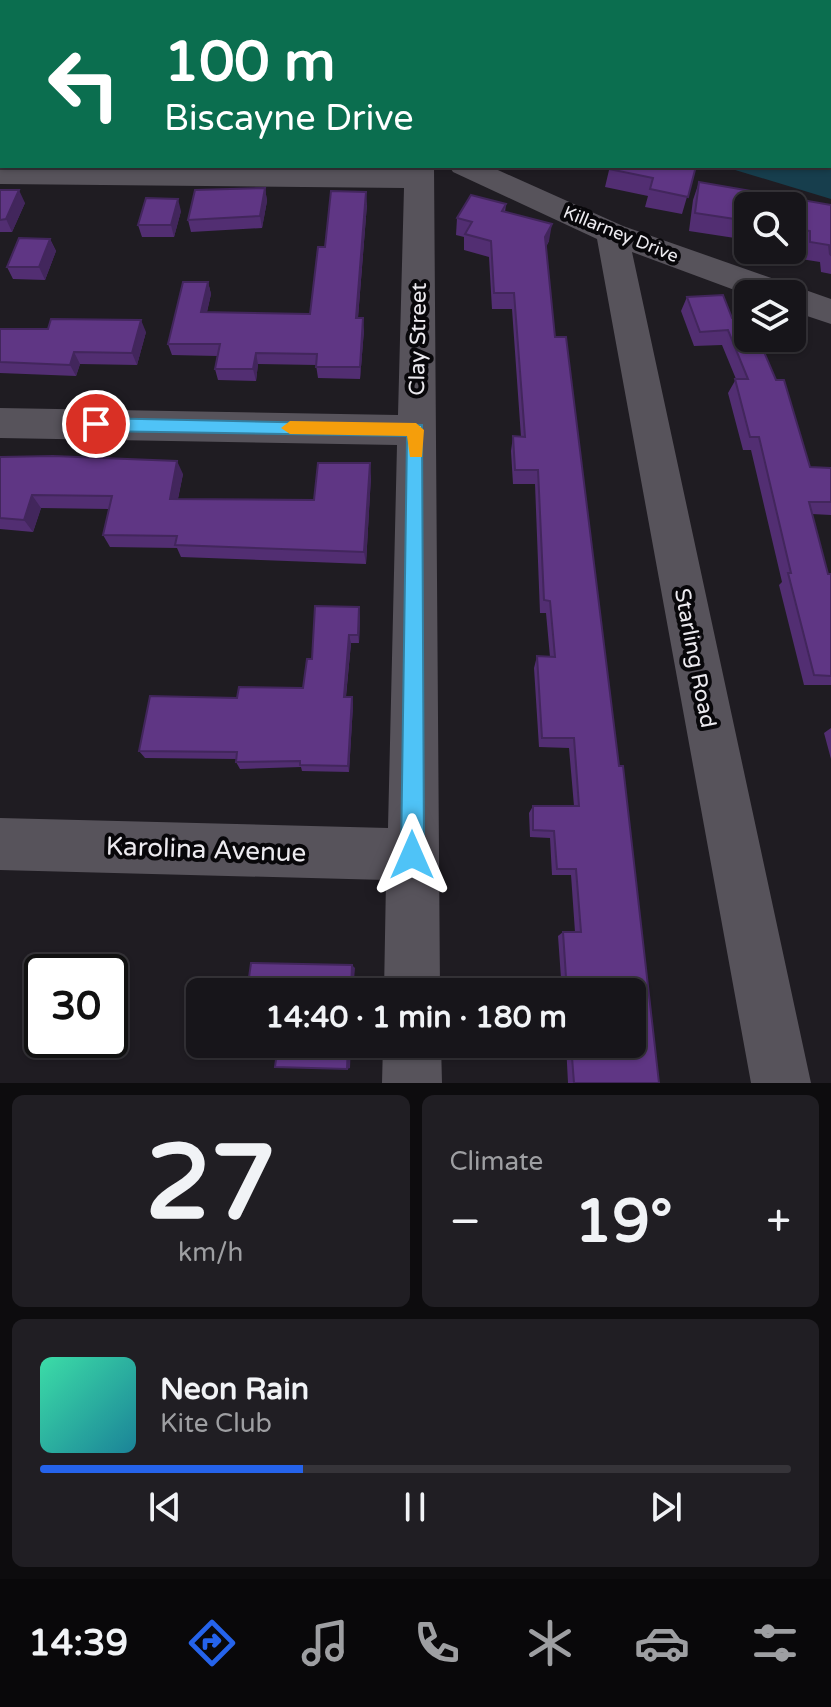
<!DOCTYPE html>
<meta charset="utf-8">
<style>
body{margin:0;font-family:"Varela Round",sans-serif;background:#201e23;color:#f1f3f6;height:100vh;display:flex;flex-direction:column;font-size:30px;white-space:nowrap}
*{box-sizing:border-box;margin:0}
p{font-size:26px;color:#9e9fa2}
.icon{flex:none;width:44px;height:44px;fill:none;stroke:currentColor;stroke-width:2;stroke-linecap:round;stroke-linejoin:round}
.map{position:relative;height:1083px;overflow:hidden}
.sheet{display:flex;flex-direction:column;gap:12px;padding:12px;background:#0d0c0e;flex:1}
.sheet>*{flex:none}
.hud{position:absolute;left:0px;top:0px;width:832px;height:168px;box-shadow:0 2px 6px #0004,0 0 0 2px #363439;background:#0b6e4f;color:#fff;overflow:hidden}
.fabs{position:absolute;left:734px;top:192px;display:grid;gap:16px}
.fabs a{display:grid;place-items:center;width:72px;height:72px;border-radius:12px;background:#17151a;box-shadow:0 2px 6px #0004,0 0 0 2px #363439;font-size:40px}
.speed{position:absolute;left:24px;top:954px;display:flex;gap:16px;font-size:40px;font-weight:700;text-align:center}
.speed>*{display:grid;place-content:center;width:104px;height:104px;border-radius:50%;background:#17151a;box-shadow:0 2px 6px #0004,0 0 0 2px #363439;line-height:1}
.speed .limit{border:4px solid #111;border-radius:12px;background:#fff;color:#111}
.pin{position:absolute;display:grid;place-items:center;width:68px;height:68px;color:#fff;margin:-34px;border:4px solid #fff;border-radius:50%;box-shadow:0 2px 8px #0007}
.me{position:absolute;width:88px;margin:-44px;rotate:0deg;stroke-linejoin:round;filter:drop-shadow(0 0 6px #0008)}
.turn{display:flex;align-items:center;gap:28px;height:168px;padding:0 32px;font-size:36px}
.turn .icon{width:104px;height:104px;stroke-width:2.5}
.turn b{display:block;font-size:56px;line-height:68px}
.big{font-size:60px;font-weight:800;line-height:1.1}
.sheet .widget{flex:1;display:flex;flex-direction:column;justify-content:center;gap:12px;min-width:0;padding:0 28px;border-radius:12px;background:#201e23}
.sheet .dial{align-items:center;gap:0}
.dial b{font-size:104px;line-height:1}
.song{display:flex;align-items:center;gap:24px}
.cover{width:96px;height:96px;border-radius:12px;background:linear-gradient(135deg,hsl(160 70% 55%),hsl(190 70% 35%))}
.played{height:8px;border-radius:4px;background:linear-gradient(90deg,#2563eb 35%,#363439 35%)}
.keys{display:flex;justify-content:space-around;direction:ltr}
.heat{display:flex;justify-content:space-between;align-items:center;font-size:44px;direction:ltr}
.sheet .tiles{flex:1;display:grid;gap:12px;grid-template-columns:1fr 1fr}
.widget:last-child{grid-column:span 2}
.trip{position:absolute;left:186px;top:978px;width:460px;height:80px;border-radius:12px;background:#17151a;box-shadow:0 2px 6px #0004,0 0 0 2px #363439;font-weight:800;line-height:80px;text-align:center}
.menu{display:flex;height:128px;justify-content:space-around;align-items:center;background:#09080a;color:#9e9fa2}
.menu .icon{width:56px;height:56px}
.menu .selected{color:#2563eb}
.menu b{font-size:36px;color:#f1f3f6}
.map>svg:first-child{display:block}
.water{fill:#173e4d}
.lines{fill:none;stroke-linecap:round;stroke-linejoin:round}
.minor{fill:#57535b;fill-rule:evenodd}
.wall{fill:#522e72}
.shaded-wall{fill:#42265c}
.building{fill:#5f3684;stroke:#42265c;stroke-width:2}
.route{fill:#4fc3f7;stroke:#337fa1;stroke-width:2}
.slow{fill:#f59e0b}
.labels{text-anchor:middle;stroke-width:8;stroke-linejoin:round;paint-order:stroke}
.far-street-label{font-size:18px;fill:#eceaef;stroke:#08070a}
.street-label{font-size:22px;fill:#eceaef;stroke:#08070a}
.near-street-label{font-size:26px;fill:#eceaef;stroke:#08070a}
</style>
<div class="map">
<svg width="831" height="1083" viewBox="0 0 831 1083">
<rect width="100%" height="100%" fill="#1f1c22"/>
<path class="water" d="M 328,0 L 831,0 L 831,199 L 722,166 L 830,166 L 830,2 Z"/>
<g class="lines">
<path class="minor" d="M 0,3 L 2,3 L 2,17 L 0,17 Z
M 0,166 L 404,170 L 404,166 L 434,166 L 440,992 L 384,992 L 386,880 L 0,870 L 0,818 L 388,828 L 397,445 L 0,438 L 0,408 L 398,415 L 404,188 L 0,184 Z
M 449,166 L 489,166 L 623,226 L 831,299 L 831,324 L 792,311 L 792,294 L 748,295 L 632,252 L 811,1083 L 751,1083 L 597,239 L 453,172 Z
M 383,1044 L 441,1044 L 442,1083 L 382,1083 Z"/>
</g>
<path class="wall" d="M 2,31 L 2,145 L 0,145 L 0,35 Z
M 535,166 L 555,166 L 554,169 Z
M 610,166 L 696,166 L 682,214 L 645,207 L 648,196 L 605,187 Z
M 699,182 L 831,205 L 831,274 L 821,272 L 820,262 L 801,259 L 801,249 L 792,247 L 792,206 L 748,206 L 748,240 L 689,231 L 693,200 Z
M 265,188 L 267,201 L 262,228 L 191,232 L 188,220 Z
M 0,190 L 25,203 L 12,232 L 0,232 Z
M 367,204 L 358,318 L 364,330 L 360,379 L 318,378 L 316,365 L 258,364 L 256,381 L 218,380 L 215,369 L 217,356 L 172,355 L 168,344 L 208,282 L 211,294 L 207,312 L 310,314 L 325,247 Z
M 506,204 L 505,212 L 549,241 L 546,247 L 555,337 L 619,766 L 659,1083 L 568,1083 L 566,1044 L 632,1044 L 632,992 L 562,992 L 558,936 L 563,932 L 575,932 L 571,875 L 552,875 L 550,838 L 530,837 L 529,813 L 533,806 L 574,806 L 569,748 L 539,747 L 534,668 L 537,656 L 550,657 L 546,613 L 540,613 L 535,484 L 513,484 L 511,451 L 513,436 L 521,437 L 512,309 L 492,309 L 489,257 L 464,250 L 464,237 L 456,235 L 457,218 Z
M 181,211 L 174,237 L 142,237 L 138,225 Z
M 50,239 L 56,251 L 45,280 L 13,279 L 7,267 Z
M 687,297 L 732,318 L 810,467 L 831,468 L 831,515 L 812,514 L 828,574 L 831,574 L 831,685 L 804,685 L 779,585 L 782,582 L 751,450 L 743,450 L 728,393 L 736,379 L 722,345 L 694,346 L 681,311 Z
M 0,329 L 146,332 L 137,365 L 80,364 L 76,376 L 0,373 Z
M 0,457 L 183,474 L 178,499 L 314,500 L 371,476 L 366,564 L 181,557 L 177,548 L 110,547 L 103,535 L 109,509 L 41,508 L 33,532 L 0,529 Z
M 360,616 L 359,643 L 351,643 L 346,697 L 352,697 L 353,705 L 349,772 L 302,771 L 301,767 L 240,769 L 236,762 L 236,759 L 145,758 L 139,751 L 303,688 L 312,659 Z
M 831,728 L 831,759 L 824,733 Z"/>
<path class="shaded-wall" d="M 2,93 L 2,118 L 0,122 L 0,97 Z
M 265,188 L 267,201 L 262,228 L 260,216 Z
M 19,190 L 25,203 L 12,232 L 6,219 Z
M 366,192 L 367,204 L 357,330 L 356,318 Z
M 178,199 L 181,211 L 174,237 L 171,225 Z
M 552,224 L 549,241 L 542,254 L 545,237 Z
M 50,239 L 56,251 L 45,280 L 39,267 Z
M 208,282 L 211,294 L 204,324 L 201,312 Z
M 363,318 L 364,330 L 360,379 L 360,367 Z
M 141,320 L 146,332 L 137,365 L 132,353 Z
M 74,352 L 80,364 L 76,376 L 70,365 Z
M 256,353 L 258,364 L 256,381 L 253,369 Z
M 177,461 L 183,474 L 175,512 L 170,499 Z
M 370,463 L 371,476 L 366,564 L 364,552 Z
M 32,495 L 41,508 L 33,532 L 24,520 Z
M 359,607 L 360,616 L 359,643 L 358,635 Z
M 349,635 L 351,643 L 345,705 L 344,697 Z
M 352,697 L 353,705 L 349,772 L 348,766 Z
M 352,965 L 355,968 L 353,992 L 351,992 Z
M 348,1044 L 351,1044 L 350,1068 L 347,1069 Z"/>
<path class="building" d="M 2,31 L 2,93 L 0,97 L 0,35 Z
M 0,108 L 2,108 L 2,132 L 0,132 Z
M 610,166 L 696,166 L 688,197 L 650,189 L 653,178 L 609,169 Z
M 699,182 L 831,205 L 831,255 L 830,254 L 829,245 L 810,242 L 810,231 L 792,228 L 792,206 L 748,206 L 748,221 L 695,213 Z
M 265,188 L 260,216 L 188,220 L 195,190 Z
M 0,190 L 19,190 L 6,219 L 0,220 Z
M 331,191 L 366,192 L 356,318 L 363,318 L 360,367 L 316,367 L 317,354 L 256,353 L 253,369 L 215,369 L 220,344 L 168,344 L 183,282 L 208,282 L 201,312 L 310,314 L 318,247 L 325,247 Z
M 471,195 L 506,204 L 502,211 L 552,224 L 545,237 L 555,337 L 566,337 L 619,766 L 623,766 L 659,1083 L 574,1083 L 571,1044 L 632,1044 L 632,992 L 567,992 L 563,932 L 581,932 L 576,869 L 557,869 L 554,831 L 533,830 L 533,806 L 579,806 L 574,738 L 542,738 L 537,656 L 555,657 L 550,601 L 544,600 L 538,470 L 515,470 L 513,436 L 525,437 L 514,293 L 494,293 L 491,241 L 465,234 L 472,222 L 457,218 Z
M 146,198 L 178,199 L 171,225 L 138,225 Z
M 19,238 L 50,239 L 39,267 L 7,267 Z
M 723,295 L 732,318 L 748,317 L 748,338 L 758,338 L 776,380 L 784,380 L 810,467 L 831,468 L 831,502 L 809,502 L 828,574 L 831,574 L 831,676 L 814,675 L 788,573 L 791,573 L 759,437 L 750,437 L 735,379 L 748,379 L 728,330 L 700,332 L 687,297 Z
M 51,319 L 141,320 L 132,353 L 74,352 L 70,365 L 0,362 L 0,329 L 48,329 Z
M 53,456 L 177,461 L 170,499 L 314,500 L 318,463 L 370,463 L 364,552 L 175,545 L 177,536 L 103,535 L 112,496 L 32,495 L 24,520 L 0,518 L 0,457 Z
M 315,606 L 359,607 L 358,635 L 349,635 L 344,697 L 352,697 L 348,766 L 300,765 L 300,761 L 236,762 L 237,752 L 139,751 L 150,696 L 237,698 L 239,687 L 303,688 L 307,659 L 312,659 Z
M 251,963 L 352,965 L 351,992 L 247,992 Z
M 278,1044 L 348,1044 L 347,1069 L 275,1067 Z"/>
<path class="route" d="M 96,418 L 422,425 L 424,855 L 420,863 L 412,867 L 404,863 L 401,855 L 407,436 L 96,431 L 88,424 Z"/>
<path class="slow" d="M 290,421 L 416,423 L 424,430 L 422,457 L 410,457 L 407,436 L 290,434 L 281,428 Z"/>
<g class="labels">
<g class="far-street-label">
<text transform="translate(621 234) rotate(22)" y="6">Killarney Drive</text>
</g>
<g class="street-label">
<text transform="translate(417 339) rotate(-89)" y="8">Clay Street</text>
<text transform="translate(696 658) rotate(79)" y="8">Starling Road</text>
</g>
<g class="near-street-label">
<text transform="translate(206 849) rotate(2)" y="9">Karolina Avenue</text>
</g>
</g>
</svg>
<div class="fabs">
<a><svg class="icon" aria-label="search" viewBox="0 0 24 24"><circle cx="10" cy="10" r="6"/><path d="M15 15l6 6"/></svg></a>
<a><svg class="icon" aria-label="layers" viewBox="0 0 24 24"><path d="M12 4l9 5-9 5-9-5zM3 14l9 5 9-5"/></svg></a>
</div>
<div class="speed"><div class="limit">30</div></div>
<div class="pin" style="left:96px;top:424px;background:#d93025"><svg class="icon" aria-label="arrive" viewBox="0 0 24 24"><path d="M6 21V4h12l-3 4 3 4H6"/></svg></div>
<svg class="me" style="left:412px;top:855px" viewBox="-20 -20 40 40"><path d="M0-17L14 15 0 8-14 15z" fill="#4fc3f7" stroke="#fff" stroke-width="4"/></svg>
<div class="trip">14:40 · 1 min · 180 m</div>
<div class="hud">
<div class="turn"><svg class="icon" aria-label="left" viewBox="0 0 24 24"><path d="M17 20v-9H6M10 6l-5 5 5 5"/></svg><div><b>100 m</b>Biscayne Drive</div></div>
</div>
</div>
<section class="sheet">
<div class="tiles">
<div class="widget dial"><b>27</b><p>km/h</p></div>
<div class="widget"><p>Climate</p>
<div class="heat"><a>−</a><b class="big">19°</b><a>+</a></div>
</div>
<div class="widget">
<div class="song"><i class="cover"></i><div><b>Neon Rain</b><p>Kite Club</p></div></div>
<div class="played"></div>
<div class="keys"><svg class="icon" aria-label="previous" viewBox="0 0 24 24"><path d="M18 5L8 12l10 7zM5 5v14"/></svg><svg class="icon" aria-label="pause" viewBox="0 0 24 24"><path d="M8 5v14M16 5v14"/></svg><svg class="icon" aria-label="next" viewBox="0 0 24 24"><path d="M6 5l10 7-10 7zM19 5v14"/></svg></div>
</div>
</div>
</section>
<nav class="menu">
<b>14:39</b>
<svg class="icon selected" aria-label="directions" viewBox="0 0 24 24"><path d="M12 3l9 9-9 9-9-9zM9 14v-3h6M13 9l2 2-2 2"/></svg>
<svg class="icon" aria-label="music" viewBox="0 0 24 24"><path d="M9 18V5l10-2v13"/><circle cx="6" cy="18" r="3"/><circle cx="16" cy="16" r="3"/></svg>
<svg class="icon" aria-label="phone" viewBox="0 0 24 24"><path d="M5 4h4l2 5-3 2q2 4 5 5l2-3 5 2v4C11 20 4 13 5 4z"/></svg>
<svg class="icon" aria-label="climate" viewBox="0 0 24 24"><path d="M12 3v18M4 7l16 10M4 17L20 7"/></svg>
<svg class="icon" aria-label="car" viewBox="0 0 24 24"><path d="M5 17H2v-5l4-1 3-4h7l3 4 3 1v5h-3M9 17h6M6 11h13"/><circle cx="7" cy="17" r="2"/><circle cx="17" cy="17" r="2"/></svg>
<svg class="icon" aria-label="filters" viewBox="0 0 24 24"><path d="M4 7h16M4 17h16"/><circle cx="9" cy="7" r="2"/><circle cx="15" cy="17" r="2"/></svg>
</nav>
